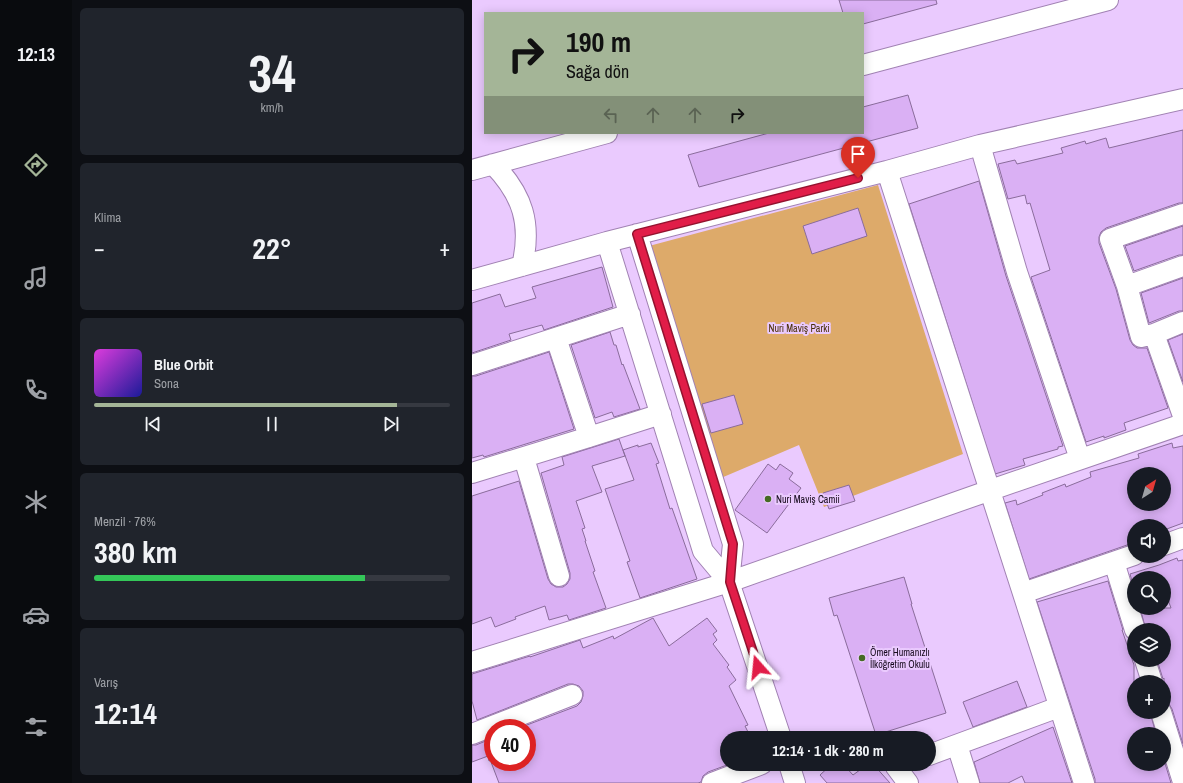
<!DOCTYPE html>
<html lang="tr">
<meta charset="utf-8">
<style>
body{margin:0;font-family:"Archivo Narrow",sans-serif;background:#20242c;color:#f1f3f6;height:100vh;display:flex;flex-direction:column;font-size:15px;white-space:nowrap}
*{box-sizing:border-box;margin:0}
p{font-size:13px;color:#9ea1a6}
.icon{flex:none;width:22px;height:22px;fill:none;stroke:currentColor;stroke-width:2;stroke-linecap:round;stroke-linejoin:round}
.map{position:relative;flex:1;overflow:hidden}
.sheet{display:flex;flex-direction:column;gap:8px;padding:8px;background:#0d0f14;width:400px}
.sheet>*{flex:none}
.guide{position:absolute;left:12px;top:12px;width:380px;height:122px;border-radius:0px;box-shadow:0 2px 10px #0003;background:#a4b597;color:#111;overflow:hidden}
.needle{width:26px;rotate:37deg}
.controls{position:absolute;left:655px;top:467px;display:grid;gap:8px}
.controls a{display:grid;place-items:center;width:44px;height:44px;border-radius:50%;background:#171b24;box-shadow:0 2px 10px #0003;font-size:20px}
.speed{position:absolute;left:12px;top:719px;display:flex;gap:8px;font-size:20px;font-weight:700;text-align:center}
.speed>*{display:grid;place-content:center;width:52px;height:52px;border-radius:50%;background:#171b24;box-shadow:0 2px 10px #0003;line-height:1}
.speed .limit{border:6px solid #d22;background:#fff;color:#111}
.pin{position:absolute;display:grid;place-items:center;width:34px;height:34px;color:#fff;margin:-41px -17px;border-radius:50% 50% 50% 0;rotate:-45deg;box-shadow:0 0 4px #0007}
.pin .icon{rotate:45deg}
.me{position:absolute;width:44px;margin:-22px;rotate:342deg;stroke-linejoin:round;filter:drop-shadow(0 0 3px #0008)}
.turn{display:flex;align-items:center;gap:14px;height:84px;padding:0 16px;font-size:18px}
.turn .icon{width:52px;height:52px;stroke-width:2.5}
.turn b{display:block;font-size:28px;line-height:34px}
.lanes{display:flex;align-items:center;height:38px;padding:0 16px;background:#0003;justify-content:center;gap:20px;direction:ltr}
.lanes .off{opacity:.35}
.big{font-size:30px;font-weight:700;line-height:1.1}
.sheet .tile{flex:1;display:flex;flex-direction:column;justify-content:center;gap:6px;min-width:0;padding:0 14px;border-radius:6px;background:#20242c}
.sheet .dial{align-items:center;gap:0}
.dial b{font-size:52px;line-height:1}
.song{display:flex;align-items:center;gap:12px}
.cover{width:48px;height:48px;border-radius:6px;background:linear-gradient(135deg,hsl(300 70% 55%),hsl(240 70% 35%))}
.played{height:4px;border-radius:2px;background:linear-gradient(90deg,#a4b597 85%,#363941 85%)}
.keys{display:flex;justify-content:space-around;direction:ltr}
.heat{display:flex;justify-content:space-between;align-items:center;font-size:22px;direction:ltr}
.charge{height:6px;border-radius:3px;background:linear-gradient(90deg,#34c759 76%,#363941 0)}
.trip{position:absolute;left:248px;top:731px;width:216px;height:40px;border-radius:20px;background:#171b24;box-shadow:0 2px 10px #0003;font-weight:700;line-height:40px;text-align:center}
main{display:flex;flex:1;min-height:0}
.tabs{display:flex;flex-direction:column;width:72px;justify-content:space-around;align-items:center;background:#090b0e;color:#9ea1a6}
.tabs .icon{width:28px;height:28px}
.tabs .on{color:#a4b597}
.tabs b{font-size:18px;color:#f1f3f6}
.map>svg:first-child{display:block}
.green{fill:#ddaa6a}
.building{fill:#dab0f4;stroke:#8a6c9b;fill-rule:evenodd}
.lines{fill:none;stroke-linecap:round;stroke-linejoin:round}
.minor-casing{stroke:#a182b3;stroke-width:22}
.minor{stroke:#fff;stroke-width:20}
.route-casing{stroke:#92132f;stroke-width:10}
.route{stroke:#e11d48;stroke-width:7}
.poi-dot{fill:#456a23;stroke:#eacafe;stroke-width:1.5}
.labels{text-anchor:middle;stroke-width:4;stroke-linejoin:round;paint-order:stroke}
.park-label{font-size:10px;fill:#472e06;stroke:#eacafe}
.poi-label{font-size:10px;fill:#160a1c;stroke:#eacafe;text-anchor:start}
</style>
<main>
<nav class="tabs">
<b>12:13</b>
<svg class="icon on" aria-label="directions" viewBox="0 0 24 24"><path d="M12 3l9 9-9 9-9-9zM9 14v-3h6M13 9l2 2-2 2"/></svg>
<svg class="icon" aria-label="music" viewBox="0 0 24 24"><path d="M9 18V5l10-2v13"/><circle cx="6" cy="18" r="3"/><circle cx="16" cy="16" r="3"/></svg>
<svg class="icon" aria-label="phone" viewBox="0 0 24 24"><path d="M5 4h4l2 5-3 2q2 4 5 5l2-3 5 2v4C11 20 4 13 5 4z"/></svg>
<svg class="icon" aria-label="climate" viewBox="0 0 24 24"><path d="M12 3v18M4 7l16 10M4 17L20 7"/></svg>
<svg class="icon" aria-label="car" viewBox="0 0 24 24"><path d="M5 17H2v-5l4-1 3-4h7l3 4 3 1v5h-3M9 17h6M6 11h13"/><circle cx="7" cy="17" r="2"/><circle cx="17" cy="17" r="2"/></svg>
<svg class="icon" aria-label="filters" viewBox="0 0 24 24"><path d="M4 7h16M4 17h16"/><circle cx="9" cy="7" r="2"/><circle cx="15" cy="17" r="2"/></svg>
</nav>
<section class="sheet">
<div class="tile dial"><b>34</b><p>km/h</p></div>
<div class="tile"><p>Klima</p>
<div class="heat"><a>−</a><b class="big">22°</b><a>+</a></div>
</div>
<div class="tile">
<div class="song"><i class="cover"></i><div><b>Blue Orbit</b><p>Sona</p></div></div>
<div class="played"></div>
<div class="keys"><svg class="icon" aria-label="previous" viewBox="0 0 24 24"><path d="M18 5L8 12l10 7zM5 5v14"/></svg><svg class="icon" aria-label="pause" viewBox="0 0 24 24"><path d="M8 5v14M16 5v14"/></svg><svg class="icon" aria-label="next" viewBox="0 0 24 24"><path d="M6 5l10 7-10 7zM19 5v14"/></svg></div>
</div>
<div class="tile"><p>Menzil · 76%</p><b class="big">380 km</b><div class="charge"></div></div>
<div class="tile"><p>Varış</p><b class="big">12:14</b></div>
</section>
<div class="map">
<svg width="711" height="783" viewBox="0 0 711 783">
<rect width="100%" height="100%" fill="#eacafe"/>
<path class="green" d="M 406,185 L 491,454 L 352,507 L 327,445 L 249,478 L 177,246 Z"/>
<path class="building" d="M 367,0 L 464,0 L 465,4 L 391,24 L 391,13 L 371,13 Z
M 436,95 L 446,128 L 227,187 L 216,155 L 297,133 L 391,133 L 391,107 Z
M 711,130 L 711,203 L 707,203 L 634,228 L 629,232 L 627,237 L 627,243 L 644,289 L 658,340 L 661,345 L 665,348 L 675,348 L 696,408 L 652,423 L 654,430 L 632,438 L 632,436 L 614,442 L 559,277 L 578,270 L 558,203 L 555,204 L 553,195 L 536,199 L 526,164 L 543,160 L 545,164 L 591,153 L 589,148 L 613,141 L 614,144 L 634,138 L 637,148 Z
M 507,181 L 534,276 L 591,446 L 586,447 L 586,449 L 551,459 L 553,465 L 523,474 L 437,204 Z
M 386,208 L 395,236 L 340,254 L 331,226 Z
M 711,226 L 711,255 L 707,255 L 662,271 L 653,246 Z
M 130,267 L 141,307 L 72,330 L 70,325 L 37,334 L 39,340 L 0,353 L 0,303 L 28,294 L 33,307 L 64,298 L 60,287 Z
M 711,278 L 711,311 L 707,311 L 677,323 L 669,293 Z
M 138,332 L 142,345 L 144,345 L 150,365 L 151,364 L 168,409 L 142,417 L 140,412 L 123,418 L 99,345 Z
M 711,334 L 711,382 L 696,340 Z
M 77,352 L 102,429 L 12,457 L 11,455 L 0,458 L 0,376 L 4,376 Z
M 262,395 L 271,424 L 239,433 L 230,404 Z
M 147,439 L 153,456 L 120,466 L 130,492 L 104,501 L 113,528 L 110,529 L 114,541 L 113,541 L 123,571 L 121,572 L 134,608 L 97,620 L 95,615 L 77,620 L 73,606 L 43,617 L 44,619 L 23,627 L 19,617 L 0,624 L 0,496 L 47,481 L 76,579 L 79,584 L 84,587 L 91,587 L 95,584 L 98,579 L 98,573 L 69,473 L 92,465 L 90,457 Z
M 179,443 L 187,463 L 184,464 L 198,509 L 200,508 L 225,579 L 168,598 L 155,562 L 158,561 L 133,489 L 162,480 L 151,450 L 166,445 L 166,447 Z
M 700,443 L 701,448 L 711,446 L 711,523 L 692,530 L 692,526 L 662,526 L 662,544 L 658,544 L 557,579 L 533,503 L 544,500 L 545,505 L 571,495 L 570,493 L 593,484 L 594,487 L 619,477 L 618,472 L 667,458 L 666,454 ZM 662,474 L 692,474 L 692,504 L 662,504 Z
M 296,464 L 304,470 L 308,464 L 321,473 L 317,479 L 329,488 L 295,533 L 263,510 Z
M 377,485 L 383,501 L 357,509 L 351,493 Z
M 705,558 L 706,561 L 711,560 L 711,744 L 700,709 L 697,704 L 692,701 L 692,678 L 691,679 L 685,660 L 692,660 L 692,630 L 674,630 L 668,608 L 699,608 L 692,589 L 692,578 L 662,578 L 662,588 L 658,574 L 687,565 Z
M 432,577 L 440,604 L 439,604 L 474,713 L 404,735 L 365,615 L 362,616 L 357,598 Z
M 636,581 L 651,630 L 650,630 L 662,665 L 662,712 L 678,712 L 684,734 L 662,734 L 662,764 L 692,764 L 692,760 L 699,783 L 623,783 L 623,779 L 565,602 Z
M 181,618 L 197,646 L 235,618 L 245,631 L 241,634 L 245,640 L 241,644 L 257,665 L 255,667 L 264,680 L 257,686 L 276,725 L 273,726 L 279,738 L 255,738 L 255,765 L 236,772 L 231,776 L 229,782 L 226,783 L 27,783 L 19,762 L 55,762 L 55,728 L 47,728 L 105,706 L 109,702 L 111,696 L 111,691 L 107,686 L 101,684 L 96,684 L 5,720 L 0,701 L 0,674 L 58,656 L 58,657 L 108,640 L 111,648 L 141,636 L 142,639 Z
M 545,681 L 555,707 L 501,727 L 491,702 Z
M 581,727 L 600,783 L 553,783 L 550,776 L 536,783 L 508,783 L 502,762 Z
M 21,738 L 21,760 L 17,761 L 16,756 L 0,762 L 0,745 L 4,745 Z
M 360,764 L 371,764 L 381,775 L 396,764 L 401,764 L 418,783 L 355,783 L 348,775 Z"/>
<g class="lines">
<g class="minor-casing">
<path id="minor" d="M 391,65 L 636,0
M 508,145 L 545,272 L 608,459
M 21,164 C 51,195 60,224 50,266
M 0,170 L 135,133
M 415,171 C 479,375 545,579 612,783
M 711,214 L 638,239 L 655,286 L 669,337 L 682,334 L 711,416
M 165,234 L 261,544 L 257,582
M 135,242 L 231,551 L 257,582 L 309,738
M 0,280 L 135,242 L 415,171 L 508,145 L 711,99
M 655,286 L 711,266
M 682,334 L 711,322
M 84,338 L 117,437
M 0,365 L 158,314
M 52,458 L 87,576
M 0,473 L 117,437 L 189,414
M 692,545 L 711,538
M 642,562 L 663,630
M 551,593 L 662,555
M 673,660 L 680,682
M 0,662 L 257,582 L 516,491 L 711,424
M 689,712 L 711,782
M 0,734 L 100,695
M 485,745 L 497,783
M 457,755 L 587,707
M 317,764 L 323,783
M 433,764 L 424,767 L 436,783
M 240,783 L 290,764"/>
</g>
<use href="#minor" class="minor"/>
</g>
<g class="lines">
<g class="route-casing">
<path id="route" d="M 286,667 L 258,582 L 261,544 L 165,234 L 386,178"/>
</g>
<use href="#route" class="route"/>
</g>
<g class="poi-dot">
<circle cx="296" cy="499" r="4"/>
<circle cx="390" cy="658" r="4"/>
</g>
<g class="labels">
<g class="park-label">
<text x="327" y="332">Nuri Maviş Parki</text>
</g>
<g class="poi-label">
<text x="304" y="503">Nuri Maviş Camii</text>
<text x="398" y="656">Ömer Humanızlı<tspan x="398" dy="12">İlköğretim Okulu</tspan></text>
</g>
</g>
</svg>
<div class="controls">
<a><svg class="needle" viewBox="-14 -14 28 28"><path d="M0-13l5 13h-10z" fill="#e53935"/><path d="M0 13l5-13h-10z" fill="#9ea1a6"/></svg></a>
<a><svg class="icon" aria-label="sound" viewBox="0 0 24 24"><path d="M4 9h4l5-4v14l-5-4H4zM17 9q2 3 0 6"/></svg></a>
<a><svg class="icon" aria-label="search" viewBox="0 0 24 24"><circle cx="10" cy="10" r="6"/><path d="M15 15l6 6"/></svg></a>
<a><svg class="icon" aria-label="layers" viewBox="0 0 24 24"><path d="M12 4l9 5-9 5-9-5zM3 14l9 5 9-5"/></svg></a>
<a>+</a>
<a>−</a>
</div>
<div class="speed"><div class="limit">40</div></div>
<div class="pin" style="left:386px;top:178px;background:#d93025"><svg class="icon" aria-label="arrive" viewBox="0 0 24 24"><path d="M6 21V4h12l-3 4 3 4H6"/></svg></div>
<svg class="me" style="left:286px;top:667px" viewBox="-20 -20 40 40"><path d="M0-17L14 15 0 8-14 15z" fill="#e11d48" stroke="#fff" stroke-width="4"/></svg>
<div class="trip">12:14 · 1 dk · 280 m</div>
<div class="guide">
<div class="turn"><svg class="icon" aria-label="right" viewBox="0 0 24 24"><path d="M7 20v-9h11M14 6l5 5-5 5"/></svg><div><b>190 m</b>Sağa dön</div></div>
<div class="lanes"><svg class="icon off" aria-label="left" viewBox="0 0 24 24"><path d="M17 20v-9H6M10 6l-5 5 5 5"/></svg><svg class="icon off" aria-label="ahead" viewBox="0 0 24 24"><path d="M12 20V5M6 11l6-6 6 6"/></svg><svg class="icon off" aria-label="ahead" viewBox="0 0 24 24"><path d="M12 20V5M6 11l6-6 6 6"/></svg><svg class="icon" aria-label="right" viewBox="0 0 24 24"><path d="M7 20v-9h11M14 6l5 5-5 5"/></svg></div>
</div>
</div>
</main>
